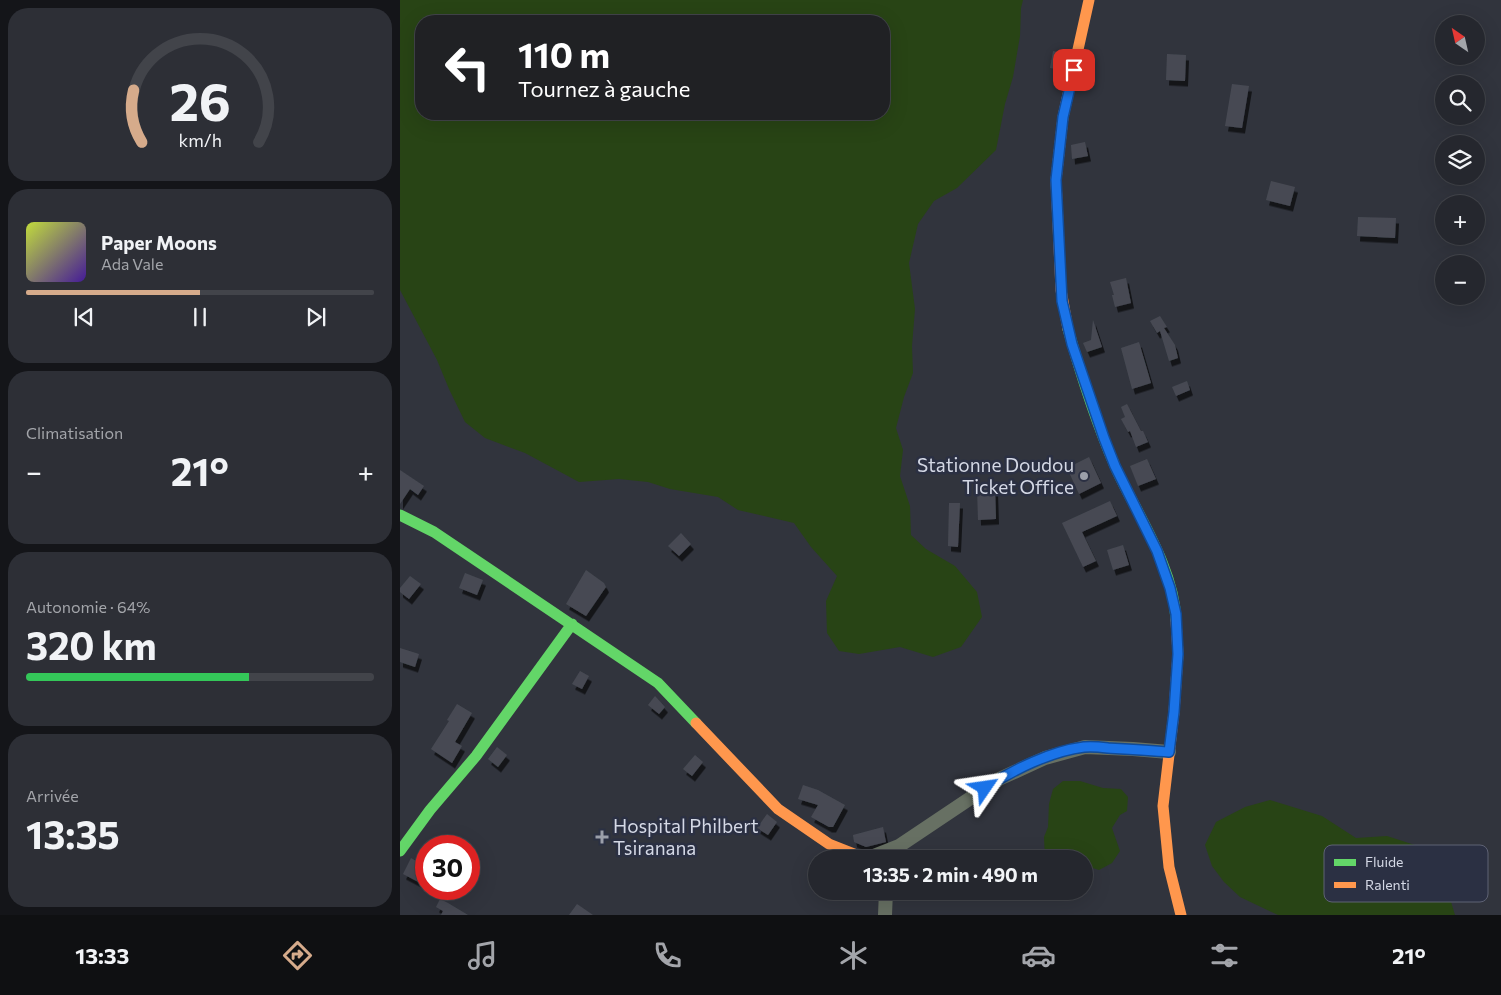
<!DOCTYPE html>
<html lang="fr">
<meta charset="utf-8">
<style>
body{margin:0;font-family:Commissioner,sans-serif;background:#2d2f36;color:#f1f3f6;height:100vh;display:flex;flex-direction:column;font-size:19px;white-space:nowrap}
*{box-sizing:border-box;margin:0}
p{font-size:16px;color:#a3a5aa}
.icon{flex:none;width:28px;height:28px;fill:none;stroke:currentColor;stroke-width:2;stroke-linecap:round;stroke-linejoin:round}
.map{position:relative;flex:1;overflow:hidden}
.drawer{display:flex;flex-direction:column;gap:8px;padding:8px;background:#141519;width:400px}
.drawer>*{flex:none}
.hud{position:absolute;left:15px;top:15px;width:475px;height:105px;border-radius:20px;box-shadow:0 5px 20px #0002,0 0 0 1px #42444a;background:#202124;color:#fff;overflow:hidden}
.needle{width:32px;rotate:326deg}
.controls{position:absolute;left:1035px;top:15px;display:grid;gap:10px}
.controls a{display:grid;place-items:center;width:50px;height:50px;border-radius:50%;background:#25272e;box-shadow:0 5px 20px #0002,0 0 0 1px #42444a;font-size:25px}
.speed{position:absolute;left:15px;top:835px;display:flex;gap:10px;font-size:25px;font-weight:700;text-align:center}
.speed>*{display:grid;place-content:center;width:65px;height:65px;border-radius:50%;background:#25272e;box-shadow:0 5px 20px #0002,0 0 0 1px #42444a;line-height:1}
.speed .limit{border:8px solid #d22;background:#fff;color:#111}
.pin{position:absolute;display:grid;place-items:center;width:42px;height:42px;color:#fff;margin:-21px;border-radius:10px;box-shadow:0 2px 8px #0006}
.me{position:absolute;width:55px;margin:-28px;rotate:58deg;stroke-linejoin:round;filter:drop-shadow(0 0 4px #0008)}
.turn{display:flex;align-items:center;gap:18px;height:105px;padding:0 20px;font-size:22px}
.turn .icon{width:65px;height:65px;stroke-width:2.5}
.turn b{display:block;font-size:35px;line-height:42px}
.big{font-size:38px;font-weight:700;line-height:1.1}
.drawer .widget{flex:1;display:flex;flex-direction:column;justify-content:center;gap:8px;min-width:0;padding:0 18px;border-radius:20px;background:#2d2f36}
.drawer .dial{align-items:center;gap:0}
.dial svg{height:130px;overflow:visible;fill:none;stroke:#42444a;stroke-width:7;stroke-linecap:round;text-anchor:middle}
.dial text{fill:#f1f3f6;stroke:none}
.song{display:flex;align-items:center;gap:15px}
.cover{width:60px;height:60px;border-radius:8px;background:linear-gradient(135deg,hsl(70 70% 55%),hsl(260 70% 35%))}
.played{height:5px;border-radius:2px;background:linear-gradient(90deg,#d6ab8b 50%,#42444a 50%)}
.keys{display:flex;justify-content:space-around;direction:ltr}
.heat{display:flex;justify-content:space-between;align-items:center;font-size:28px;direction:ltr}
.charge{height:8px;border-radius:4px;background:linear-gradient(90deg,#34c759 64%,#42444a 0)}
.trip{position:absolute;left:408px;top:850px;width:285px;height:50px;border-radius:25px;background:#25272e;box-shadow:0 5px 20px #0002,0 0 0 1px #42444a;font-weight:700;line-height:50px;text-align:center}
.tab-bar{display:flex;height:80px;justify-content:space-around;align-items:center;background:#0f1012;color:#a3a5aa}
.tab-bar .icon{width:35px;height:35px}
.tab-bar .on{color:#d6ab8b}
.tab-bar b{font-size:22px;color:#f1f3f6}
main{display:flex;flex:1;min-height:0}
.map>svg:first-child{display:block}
.green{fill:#284415;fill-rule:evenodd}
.building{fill:#474a53;filter:url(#shadow)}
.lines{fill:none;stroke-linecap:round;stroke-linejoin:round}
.street{stroke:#677063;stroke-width:14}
.fast{stroke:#63d668;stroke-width:11}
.slow{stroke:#ff974d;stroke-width:11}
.route-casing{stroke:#114b97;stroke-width:12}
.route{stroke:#1a73e8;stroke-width:9}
.poi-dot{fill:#9b9faa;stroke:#2b3043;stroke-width:2}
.labels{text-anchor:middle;stroke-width:5;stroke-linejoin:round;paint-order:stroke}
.poi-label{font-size:19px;fill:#d4d8e5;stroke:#2b3043;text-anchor:end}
.key{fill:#2b3043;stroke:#5e6274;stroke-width:1}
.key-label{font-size:14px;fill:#d4d8e5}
</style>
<main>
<section class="drawer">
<div class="widget dial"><svg viewBox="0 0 100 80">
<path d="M14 69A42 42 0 1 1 86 69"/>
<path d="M14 69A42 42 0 0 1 9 37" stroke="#d6ab8b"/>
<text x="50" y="56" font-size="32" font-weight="700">26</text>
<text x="50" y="72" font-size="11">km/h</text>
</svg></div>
<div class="widget">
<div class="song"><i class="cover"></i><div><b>Paper Moons</b><p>Ada Vale</p></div></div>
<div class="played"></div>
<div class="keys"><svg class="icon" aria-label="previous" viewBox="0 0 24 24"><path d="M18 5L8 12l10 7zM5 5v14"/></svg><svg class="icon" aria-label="pause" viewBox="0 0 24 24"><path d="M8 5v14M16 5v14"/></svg><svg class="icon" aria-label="next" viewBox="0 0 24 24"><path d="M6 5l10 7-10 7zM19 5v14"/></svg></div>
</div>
<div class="widget"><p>Climatisation</p>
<div class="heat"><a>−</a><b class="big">21°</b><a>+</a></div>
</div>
<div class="widget"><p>Autonomie · 64%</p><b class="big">320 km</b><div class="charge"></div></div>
<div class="widget"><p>Arrivée</p><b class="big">13:35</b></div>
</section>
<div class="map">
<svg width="1101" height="915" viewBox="0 0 1101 915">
<defs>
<filter id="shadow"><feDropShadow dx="3" dy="5.5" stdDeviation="0" flood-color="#0009"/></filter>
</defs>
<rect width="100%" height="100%" fill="#31343d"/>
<path class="green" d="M 0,0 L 623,0 L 621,8 L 620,36 L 613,77 L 605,104 L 596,150 L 557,188 L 534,201 L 518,224 L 509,263 L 515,309 L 512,346 L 513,373 L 504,397 L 496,428 L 503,450 L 500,476 L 510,506 L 511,535 L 526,549 L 555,566 L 577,592 L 582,617 L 561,647 L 533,657 L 500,647 L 459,654 L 439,651 L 427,633 L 426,601 L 437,576 L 411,547 L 394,523 L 338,510 L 318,497 L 270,489 L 248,482 L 219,479 L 179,482 L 125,453 L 85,438 L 65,422 L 49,389 L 37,360 L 0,290 ZM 21,21 L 484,21 L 484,114 L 21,114 Z
M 663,781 L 680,781 L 703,788 L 721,789 L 728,797 L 727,811 L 720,815 L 712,828 L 720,851 L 712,863 L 699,870 L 690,867 L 684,868 L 684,859 L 645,859 L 644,837 L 648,827 L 649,804 L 653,789 Z
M 870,800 L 922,816 L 956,838 L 987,836 L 1018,846 L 1042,872 L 1055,915 L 878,915 L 840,897 L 824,882 L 812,866 L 805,845 L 816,822 L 845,807 Z"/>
<path class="building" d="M 653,51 L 666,54 L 662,70 L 650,68 Z
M 767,54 L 786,55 L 785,81 L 766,80 Z
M 832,84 L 849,86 L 842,128 L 825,126 Z
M 685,142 L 688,156 L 672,159 L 671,145 Z
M 871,181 L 895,187 L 890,206 L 866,200 Z
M 958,217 L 996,218 L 995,238 L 957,236 Z
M 726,278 L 731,303 L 715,307 L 712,295 L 714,295 L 710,282 Z
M 760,316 L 767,327 L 764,328 L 775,345 L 778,358 L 769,361 L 760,331 L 757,333 L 750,321 Z
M 693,320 L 702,347 L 687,352 L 683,343 L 691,340 Z
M 739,342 L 751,383 L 732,389 L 721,348 Z
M 787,381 L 790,390 L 776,396 L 772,387 Z
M 727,404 L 741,431 L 743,431 L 748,442 L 736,447 L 730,431 L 728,432 L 721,419 L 725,417 L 721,407 Z
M 689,457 L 701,483 L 679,494 L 667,468 Z
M 747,459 L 756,479 L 738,486 L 730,466 Z
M 0,470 L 24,486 L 18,495 L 10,489 L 0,504 Z
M 595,487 L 596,519 L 578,520 L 577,488 Z
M 710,501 L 717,516 L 682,532 L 696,561 L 683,567 L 662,523 Z
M 549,503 L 560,503 L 558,547 L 548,546 Z
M 281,533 L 291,544 L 279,556 L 268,546 Z
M 723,545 L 729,565 L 713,570 L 707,550 Z
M 186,570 L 204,583 L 206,587 L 186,616 L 166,604 Z
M 65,573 L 83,580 L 77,595 L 59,588 Z
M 10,576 L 21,584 L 9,599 L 0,592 L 0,588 Z
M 0,648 L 19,654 L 15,667 L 0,662 Z
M 180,671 L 189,676 L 182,689 L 172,684 Z
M 255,696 L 265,707 L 259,714 L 248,705 Z
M 57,704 L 72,713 L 55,742 L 62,746 L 52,763 L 31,749 L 49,721 L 47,720 Z
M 97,747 L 107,755 L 98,767 L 88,759 Z
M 295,755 L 303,762 L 292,776 L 283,769 Z
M 403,785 L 418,790 L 445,805 L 433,827 L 429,827 L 411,817 L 418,805 L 398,799 Z
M 367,814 L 377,822 L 368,835 L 357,828 Z
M 483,827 L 486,842 L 466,847 L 454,842 L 453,835 Z
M 26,847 L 26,886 L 3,874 L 11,858 L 16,861 Z
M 40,899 L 48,903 L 68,915 L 41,915 L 43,911 L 36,907 Z
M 177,904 L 193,915 L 169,915 Z"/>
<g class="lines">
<path class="street" d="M 466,859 L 499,846 L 599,779 L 645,758 L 685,747 L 733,749 L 769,752
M 485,915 L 486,891"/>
<path class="fast" d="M 668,329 C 681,375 696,422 715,466 C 736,513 774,567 776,620
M 0,515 L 34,532 L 258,683 L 296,723
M 0,851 L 30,810 L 76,756 L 172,624"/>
<path class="slow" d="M 668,329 L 661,290 L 656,180 L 663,117 L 689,0
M 776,620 L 778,654 L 774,712 L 763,806 L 769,867 L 781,915
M 296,723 L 378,809 L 429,844 L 467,859"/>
</g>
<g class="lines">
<g class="route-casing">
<path id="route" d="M 585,788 C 613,770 651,751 684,747 C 692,746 700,747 708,748 C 728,749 749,750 769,752 L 774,712 L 778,654 L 776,614 L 770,588 L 757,551 L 715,466 L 704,438 L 672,344 L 662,301 L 656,180 L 663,117 L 674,70"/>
</g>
<use href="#route" class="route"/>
</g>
<g class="poi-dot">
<circle cx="684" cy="476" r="5"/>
<path d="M199.5 829.5h5v5h5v5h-5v5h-5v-5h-5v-5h5z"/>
</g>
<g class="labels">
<g class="poi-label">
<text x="674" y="472">Stationne Doudou<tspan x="674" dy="22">Ticket Office</tspan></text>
<text x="213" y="833" text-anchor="start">Hospital Philbert<tspan x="213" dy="22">Tsiranana</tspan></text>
</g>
</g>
<rect x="924" y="845" width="164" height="57" rx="8" class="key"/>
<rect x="934" y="859" width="22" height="7" fill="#63d668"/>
<rect x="934" y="882" width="22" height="6" fill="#ff974d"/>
<g class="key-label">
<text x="965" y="867">Fluide</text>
<text x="965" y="890">Ralenti</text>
</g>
</svg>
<div class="controls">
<a><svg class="needle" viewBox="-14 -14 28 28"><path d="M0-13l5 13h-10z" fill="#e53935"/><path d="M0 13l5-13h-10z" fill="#a3a5aa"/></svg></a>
<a><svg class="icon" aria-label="search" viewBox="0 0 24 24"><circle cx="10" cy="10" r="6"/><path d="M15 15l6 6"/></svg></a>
<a><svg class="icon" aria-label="layers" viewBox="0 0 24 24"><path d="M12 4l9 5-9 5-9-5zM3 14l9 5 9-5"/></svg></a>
<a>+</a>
<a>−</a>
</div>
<div class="speed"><div class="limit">30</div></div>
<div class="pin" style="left:674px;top:70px;background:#d93025"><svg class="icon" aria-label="arrive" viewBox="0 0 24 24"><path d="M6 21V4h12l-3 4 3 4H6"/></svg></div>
<svg class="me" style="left:585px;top:788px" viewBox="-20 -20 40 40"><path d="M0-17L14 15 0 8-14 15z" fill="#1a73e8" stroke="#fff" stroke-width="4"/></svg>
<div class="trip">13:35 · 2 min · 490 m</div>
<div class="hud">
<div class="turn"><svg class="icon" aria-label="left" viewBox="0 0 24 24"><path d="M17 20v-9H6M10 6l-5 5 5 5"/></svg><div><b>110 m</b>Tournez à gauche</div></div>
</div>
</div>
</main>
<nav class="tab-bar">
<b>13:33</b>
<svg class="icon on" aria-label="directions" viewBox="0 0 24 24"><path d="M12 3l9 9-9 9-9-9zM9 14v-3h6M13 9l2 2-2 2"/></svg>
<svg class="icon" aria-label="music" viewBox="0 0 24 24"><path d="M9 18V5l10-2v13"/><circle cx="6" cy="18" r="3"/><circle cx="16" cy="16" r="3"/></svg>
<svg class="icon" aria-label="phone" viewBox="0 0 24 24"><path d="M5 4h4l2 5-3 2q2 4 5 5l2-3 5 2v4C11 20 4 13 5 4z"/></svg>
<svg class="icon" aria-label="climate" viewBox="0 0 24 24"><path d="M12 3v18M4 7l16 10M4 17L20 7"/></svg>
<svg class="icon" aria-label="car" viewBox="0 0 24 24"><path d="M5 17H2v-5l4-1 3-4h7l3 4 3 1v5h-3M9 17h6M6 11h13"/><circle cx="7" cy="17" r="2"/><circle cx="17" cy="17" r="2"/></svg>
<svg class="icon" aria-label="filters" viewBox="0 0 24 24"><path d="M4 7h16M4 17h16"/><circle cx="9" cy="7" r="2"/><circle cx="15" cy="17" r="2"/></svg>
<b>21°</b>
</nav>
